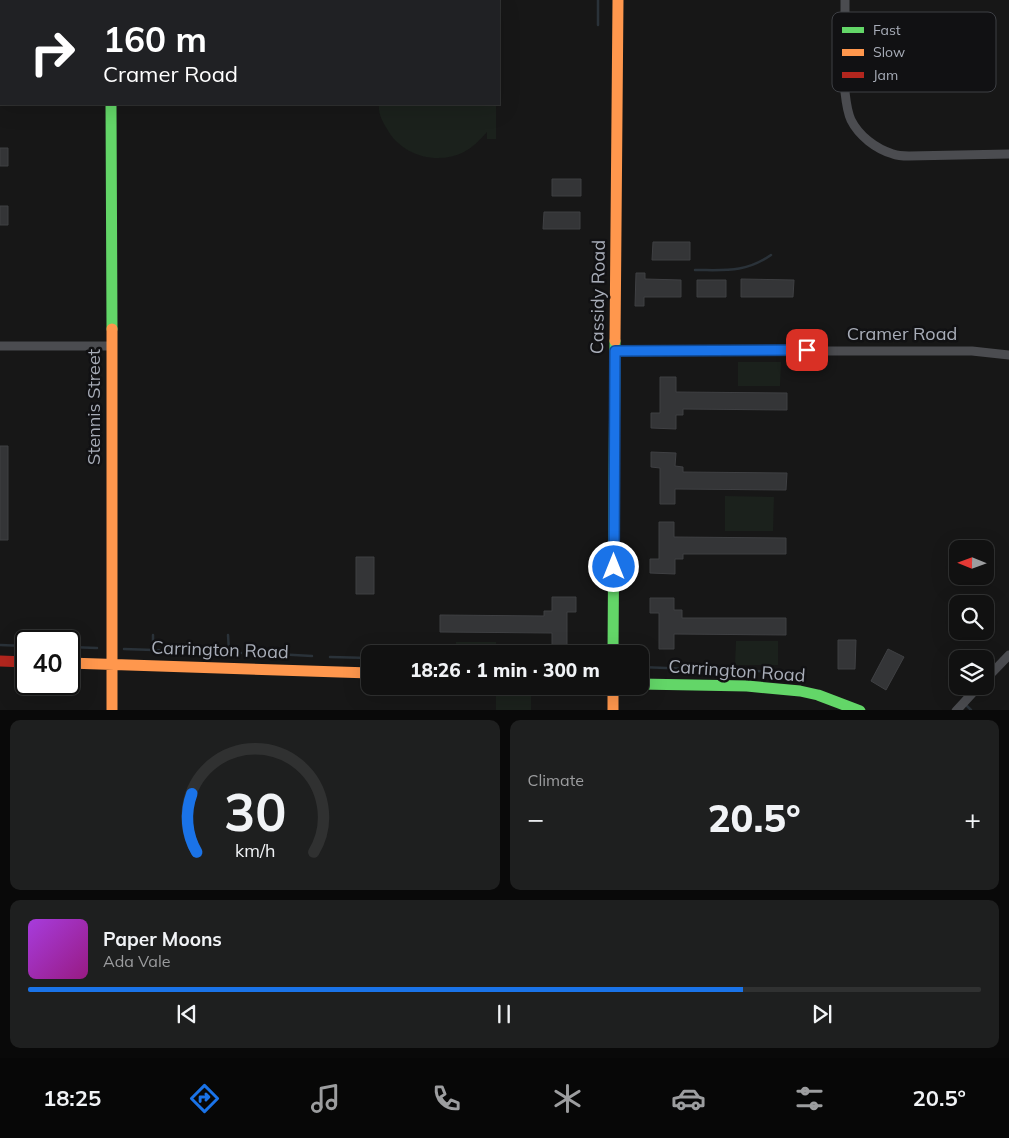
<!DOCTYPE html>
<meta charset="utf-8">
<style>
body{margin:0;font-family:Mulish,sans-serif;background:#1e1f1f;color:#f1f3f6;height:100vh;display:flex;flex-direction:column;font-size:19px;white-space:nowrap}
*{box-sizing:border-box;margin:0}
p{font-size:16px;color:#9c9d9f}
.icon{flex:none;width:28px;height:28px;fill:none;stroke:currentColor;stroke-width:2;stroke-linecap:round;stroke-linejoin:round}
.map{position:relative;height:710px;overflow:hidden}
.details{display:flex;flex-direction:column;gap:10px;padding:10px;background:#090909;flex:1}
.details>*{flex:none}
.top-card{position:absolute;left:0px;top:0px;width:500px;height:105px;box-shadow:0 5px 20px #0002,0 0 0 1px #303131;background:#202124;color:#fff;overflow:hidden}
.needle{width:32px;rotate:271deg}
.tools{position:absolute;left:949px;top:540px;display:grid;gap:10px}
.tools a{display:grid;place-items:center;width:45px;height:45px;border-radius:10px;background:#111;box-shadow:0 5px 20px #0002,0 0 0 1px #303131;font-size:25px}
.speed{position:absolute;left:15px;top:630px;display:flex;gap:10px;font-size:25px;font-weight:700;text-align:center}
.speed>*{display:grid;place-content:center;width:65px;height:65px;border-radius:50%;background:#111;box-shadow:0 5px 20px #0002,0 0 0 1px #303131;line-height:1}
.speed .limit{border:2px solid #111;border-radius:8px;background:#fff;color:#111}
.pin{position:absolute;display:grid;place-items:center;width:42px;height:42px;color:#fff;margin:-21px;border-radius:10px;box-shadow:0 2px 8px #0006}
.me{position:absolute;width:55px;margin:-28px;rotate:0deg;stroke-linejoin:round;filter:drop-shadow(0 0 4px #0008)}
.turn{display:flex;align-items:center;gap:18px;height:105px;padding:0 20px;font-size:22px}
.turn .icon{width:65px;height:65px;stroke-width:2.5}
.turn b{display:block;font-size:35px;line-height:42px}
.big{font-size:38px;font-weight:800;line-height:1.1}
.details .tile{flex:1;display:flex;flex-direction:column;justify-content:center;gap:8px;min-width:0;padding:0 18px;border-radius:10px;background:#1e1f1f}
.details .dial{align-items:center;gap:0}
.dial svg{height:130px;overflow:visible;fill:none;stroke:#303131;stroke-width:7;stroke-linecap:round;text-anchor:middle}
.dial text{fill:#f1f3f6;stroke:none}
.song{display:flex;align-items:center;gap:15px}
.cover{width:60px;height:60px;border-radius:8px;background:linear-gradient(135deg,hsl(280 70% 55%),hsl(310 70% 35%))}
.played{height:5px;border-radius:2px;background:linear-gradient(90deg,#1a73e8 75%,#303131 75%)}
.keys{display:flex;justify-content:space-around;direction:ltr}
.heat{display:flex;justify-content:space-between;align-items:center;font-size:28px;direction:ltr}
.details .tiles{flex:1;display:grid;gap:10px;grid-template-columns:1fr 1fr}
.tile:last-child{grid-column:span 2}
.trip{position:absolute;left:361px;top:645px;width:288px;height:50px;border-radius:10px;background:#111;box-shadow:0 5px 20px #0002,0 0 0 1px #303131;font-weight:800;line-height:50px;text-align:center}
.tabs{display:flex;height:80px;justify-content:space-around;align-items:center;background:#070707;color:#9c9d9f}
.tabs .icon{width:35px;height:35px}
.tabs .selected{color:#1a73e8}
.tabs b{font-size:22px;color:#f1f3f6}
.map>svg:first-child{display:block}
.green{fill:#1b211c}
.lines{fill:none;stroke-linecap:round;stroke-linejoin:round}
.stream{stroke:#2a3239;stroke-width:2.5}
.building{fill:#343537;stroke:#3f4043}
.street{stroke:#4b4c50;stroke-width:9}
.fast{stroke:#63d668;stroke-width:11}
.slow{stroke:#ff974d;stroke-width:11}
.jam{stroke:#b3261e;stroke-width:11}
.route-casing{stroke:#114b97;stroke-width:12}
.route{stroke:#1a73e8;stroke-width:9}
.labels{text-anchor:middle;stroke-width:5;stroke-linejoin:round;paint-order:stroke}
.street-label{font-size:18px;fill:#a8adb8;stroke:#111113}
.key{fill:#111113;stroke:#3e4045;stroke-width:1}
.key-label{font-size:14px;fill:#a8adb8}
</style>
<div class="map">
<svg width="1009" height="711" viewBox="0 0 1009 711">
<rect width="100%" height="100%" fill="#171717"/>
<path class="green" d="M 379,104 L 496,104 L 496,139 L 487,139 L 487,132 C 480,140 473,147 464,152 C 437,166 401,155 387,129 C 382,121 378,113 379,104 Z
M 738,362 L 781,362 L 780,386 L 738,386 Z
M 725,496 L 774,497 L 773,531 L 725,531 Z
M 736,641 L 778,641 L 778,665 L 735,665 Z
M 456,642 L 496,642 L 496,654 L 456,654 Z
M 496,695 L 531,695 L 531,710 L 496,710 Z"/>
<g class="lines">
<path class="stream" d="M 598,0 L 598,25
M 695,270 C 725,270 745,273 771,255
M 228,635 L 229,651
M 0,645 L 26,646
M 69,647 L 97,648
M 124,649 L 241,653
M 153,650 L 153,635
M 258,653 L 312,656
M 330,657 L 370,658
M 640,667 L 746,671
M 750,671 L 794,672
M 965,704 L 971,710"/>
</g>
<path class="building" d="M 0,148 L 8,148 L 8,166 L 0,166 Z
M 552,179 L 581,179 L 581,196 L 552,196 Z
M 0,206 L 8,206 L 8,225 L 0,225 Z
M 544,212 L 580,212 L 580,229 L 543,229 Z
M 653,242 L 690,242 L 690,260 L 652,260 Z
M 636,273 L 645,273 L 645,279 L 681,280 L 681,297 L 644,297 L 644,306 L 635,306 Z
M 741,279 L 794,280 L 793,297 L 741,297 Z
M 697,280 L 726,280 L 726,297 L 697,297 Z
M 660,377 L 676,377 L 676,392 L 787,393 L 787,410 L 683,409 L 683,415 L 676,415 L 676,429 L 651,428 L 651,413 L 660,413 Z
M 0,446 L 8,446 L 8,540 L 0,540 Z
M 651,452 L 676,453 L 675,466 L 683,467 L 683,472 L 787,473 L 786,490 L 675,489 L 675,504 L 660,504 L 660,468 L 651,467 Z
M 659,522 L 674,522 L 674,537 L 786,538 L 786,554 L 683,554 L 683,559 L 675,559 L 675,574 L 650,573 L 650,559 L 659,559 Z
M 356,557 L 374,557 L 374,594 L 356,594 Z
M 552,597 L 576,597 L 576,612 L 567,612 L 567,648 L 552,648 L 552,633 L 440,632 L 440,615 L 544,616 L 544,611 L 552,611 Z
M 650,598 L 674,598 L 674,610 L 682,610 L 682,618 L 786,618 L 786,635 L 674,634 L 674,649 L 659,649 L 659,613 L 650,613 Z
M 838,640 L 856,640 L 855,669 L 838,669 Z
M 888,649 L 904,657 L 886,690 L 871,681 Z"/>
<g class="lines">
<path class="street" d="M 845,0 L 845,92 C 846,101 847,111 851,120 C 859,136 876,149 893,154 C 898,156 904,156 909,156 L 1009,154
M 111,1 L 111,0
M 0,30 L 1,30
M 0,346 L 111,346
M 615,351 L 972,351 L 1009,355
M 985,680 L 1009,655
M 956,711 L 979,686"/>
<path class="fast" d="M 111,104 L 112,329
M 613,654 L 615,341
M 640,684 L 747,686 L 800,691 L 818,695 L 860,711"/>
<path class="slow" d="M 112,329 L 112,711
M 615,341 L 618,0
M 69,663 L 370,673
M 613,686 L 613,711"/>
<path class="jam" d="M 0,661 L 26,662"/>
</g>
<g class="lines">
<g class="route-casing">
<path id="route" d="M 614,567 L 615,351 L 807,350"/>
</g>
<use href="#route" class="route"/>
</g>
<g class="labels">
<g class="street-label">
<text transform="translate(598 297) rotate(-89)" y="6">Cassidy Road</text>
<text x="902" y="340">Cramer Road</text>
<text transform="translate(94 407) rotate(-90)" y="6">Stennis Street</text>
<text transform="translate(220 650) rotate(2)" y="6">Carrington Road</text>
<text transform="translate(737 671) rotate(4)" y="6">Carrington Road</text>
</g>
</g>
<rect x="832" y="12" width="164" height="80" rx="8" class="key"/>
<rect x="842" y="27" width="22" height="6" fill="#63d668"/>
<rect x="842" y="49" width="22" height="7" fill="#ff974d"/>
<rect x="842" y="72" width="22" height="6" fill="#b3261e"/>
<g class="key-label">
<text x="873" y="35">Fast</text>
<text x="873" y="57">Slow</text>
<text x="873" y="80">Jam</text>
</g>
</svg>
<div class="tools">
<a><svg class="needle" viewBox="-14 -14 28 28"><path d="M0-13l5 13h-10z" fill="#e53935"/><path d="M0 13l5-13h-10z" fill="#9c9d9f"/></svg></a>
<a><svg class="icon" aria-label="search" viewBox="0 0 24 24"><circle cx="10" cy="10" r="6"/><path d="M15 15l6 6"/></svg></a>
<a><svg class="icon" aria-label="layers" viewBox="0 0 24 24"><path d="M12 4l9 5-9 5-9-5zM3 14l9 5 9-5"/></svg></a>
</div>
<div class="speed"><div class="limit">40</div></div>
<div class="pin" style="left:807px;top:350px;background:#d93025"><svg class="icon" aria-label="arrive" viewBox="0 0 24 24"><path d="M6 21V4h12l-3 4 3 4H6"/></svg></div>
<svg class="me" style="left:614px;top:567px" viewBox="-20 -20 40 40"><circle r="17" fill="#1a73e8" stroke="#fff" stroke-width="3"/><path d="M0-11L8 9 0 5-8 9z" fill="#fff"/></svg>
<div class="trip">18:26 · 1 min · 300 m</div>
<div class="top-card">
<div class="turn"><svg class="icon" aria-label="right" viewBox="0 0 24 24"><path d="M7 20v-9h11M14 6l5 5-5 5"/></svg><div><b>160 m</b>Cramer Road</div></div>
</div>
</div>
<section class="details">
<div class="tiles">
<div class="tile dial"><svg viewBox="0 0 100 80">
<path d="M14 69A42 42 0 1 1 86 69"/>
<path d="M14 69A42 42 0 0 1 11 33" stroke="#1a73e8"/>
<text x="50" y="56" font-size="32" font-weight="700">30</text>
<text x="50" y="72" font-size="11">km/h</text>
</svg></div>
<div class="tile"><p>Climate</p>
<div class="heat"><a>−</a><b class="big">20.5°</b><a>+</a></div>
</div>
<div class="tile">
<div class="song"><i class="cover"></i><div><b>Paper Moons</b><p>Ada Vale</p></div></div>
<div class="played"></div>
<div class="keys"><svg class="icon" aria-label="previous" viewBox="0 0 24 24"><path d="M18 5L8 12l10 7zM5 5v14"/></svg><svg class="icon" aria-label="pause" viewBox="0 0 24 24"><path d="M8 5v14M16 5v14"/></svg><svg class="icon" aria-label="next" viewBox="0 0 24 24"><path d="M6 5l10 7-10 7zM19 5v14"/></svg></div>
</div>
</div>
</section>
<nav class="tabs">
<b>18:25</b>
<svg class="icon selected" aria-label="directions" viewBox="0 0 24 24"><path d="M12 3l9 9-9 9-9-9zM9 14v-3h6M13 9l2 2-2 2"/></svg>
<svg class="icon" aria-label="music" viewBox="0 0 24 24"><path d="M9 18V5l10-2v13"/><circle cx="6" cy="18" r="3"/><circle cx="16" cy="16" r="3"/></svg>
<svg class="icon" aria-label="phone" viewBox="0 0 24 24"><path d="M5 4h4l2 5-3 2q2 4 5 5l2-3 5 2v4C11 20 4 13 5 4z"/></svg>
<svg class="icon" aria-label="climate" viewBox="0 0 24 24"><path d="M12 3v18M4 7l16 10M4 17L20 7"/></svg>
<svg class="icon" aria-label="car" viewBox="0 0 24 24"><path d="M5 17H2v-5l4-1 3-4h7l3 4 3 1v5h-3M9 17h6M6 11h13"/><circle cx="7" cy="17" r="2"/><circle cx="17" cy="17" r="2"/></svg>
<svg class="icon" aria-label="filters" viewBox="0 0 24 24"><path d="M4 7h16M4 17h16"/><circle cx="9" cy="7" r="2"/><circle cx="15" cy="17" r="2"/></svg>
<b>20.5°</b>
</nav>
